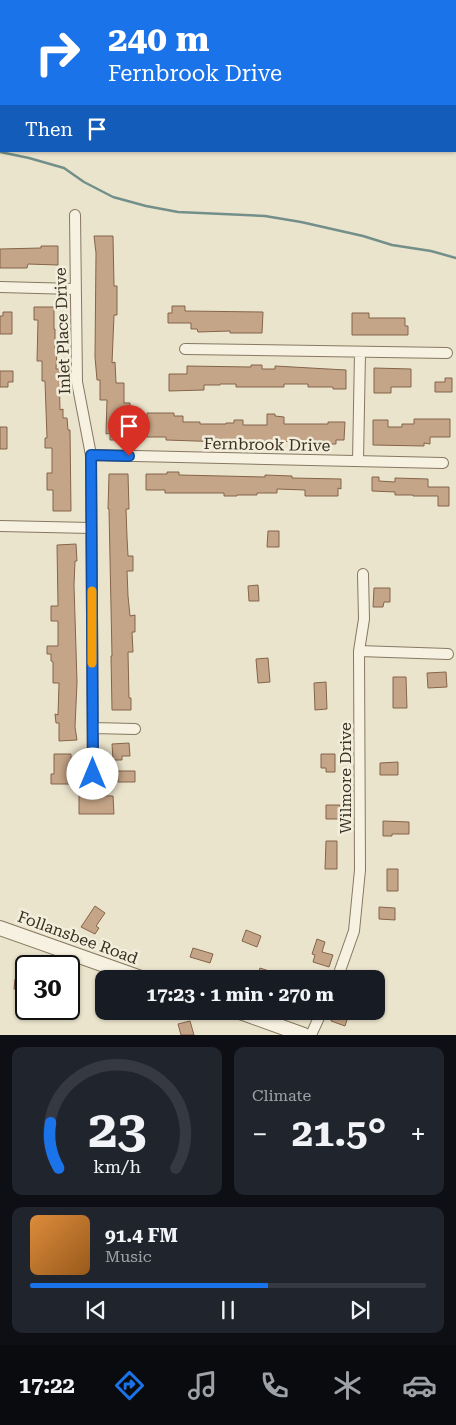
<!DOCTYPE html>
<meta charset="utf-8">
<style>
body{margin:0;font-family:"Roboto Serif",serif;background:#20242c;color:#f1f3f6;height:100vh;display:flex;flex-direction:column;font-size:19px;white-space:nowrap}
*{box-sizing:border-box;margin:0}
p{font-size:16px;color:#9ea1a6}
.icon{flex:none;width:28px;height:28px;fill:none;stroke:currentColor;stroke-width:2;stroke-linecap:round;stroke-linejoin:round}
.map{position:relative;height:1035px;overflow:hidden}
.side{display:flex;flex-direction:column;gap:12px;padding:12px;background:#0d0f14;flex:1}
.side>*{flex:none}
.guide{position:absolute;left:0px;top:0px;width:456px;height:152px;box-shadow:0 1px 4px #0004;background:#1a73e8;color:#fff;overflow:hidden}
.speed{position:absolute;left:15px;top:955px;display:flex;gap:10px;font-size:25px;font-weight:700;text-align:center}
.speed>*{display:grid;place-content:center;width:65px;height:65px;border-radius:50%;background:#171b24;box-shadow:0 1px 4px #0004;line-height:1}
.speed .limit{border:2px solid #111;border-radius:8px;background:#fff;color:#111}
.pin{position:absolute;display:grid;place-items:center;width:42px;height:42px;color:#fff;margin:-51px -21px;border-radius:50% 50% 50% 0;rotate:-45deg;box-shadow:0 0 5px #0007}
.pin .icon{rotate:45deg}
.me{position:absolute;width:55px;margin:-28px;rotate:0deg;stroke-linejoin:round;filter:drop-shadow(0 0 4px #0008)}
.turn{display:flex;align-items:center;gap:18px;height:105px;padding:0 25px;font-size:22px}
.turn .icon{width:65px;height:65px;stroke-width:2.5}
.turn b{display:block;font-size:35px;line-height:42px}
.then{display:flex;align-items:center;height:48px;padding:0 25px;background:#0003;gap:10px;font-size:19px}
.big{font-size:38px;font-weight:700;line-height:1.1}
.side .tile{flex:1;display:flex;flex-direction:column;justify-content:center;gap:8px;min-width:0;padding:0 18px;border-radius:10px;background:#20242c}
.side .dial{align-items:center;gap:0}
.dial svg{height:130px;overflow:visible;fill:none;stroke:#363941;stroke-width:7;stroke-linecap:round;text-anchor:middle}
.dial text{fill:#f1f3f6;stroke:none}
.song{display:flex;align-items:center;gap:15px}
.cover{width:60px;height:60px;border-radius:8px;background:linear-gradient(135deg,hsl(30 70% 55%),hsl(30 70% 35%))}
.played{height:5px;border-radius:2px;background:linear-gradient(90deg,#1a73e8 60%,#363941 60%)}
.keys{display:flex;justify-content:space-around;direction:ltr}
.heat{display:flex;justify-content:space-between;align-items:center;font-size:28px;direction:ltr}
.side .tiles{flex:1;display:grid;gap:12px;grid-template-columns:1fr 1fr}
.tile:last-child{grid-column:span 2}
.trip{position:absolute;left:95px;top:970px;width:290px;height:50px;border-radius:10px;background:#171b24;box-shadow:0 1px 4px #0004;font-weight:700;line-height:50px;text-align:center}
.tabs{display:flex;height:80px;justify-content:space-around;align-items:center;background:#090b0e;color:#9ea1a6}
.tabs .icon{width:35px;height:35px}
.tabs .active{color:#1a73e8}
.tabs b{font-size:22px;color:#f1f3f6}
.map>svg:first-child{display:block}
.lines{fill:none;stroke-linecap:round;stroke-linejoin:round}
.stream{stroke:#738f8a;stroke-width:2.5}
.building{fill:#c5a587;stroke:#84654a}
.minor-casing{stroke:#877862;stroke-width:12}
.tertiary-casing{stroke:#877862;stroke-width:16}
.minor{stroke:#f6f1e0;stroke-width:10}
.tertiary{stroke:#f6f1e0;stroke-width:14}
.route-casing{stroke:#114b97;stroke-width:12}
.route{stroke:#1a73e8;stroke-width:9}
.slow{stroke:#f59e0b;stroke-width:9}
.labels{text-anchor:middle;stroke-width:5;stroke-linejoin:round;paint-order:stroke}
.street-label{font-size:16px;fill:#393023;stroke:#f3eedc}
</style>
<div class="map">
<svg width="456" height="1035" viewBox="0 0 456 1035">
<rect width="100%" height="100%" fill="#ebe4cd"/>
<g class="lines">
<path class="stream" d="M 0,152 L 29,158 L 64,168 L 84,182 L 113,197 L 146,206 L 178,212 L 265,216 L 301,222 L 363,236 L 392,245 L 431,251 L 456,258"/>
</g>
<path class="building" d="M 94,236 L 113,236 L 114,286 L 117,286 L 117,315 L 114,315 L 112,363 L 115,362 L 116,383 L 124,383 L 124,403 L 130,403 L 131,434 L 126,434 L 126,440 L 110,440 L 110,433 L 106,434 L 107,400 L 100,400 L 100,380 L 97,380 L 95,357 L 96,253 Z
M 41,246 L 58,246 L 58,265 L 28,264 L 27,268 L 0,268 L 0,249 L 41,248 Z
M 172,306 L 185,306 L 185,311 L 263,312 L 262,333 L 230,333 L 230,331 L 198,332 L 197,329 L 191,329 L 191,323 L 168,323 L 168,313 L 172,313 Z
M 34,307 L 54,307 L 54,329 L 55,329 L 55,349 L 57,349 L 56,369 L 59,369 L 60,410 L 63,409 L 63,418 L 67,418 L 68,430 L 70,430 L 71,511 L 53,511 L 53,490 L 47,490 L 47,473 L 52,473 L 52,448 L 45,448 L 45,438 L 47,438 L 45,381 L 42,381 L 42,361 L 37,361 L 38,320 L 34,320 Z
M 3,312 L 12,312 L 12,334 L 0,334 L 0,316 L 3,316 Z
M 352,313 L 369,313 L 369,318 L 405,318 L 405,326 L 408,326 L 408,335 L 352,335 Z
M 251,365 L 262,365 L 262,369 L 275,369 L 275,366 L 346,370 L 346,389 L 333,389 L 333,387 L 308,387 L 308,384 L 284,384 L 284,387 L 236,387 L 236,384 L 220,384 L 220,385 L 204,385 L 204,390 L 169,391 L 169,374 L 187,374 L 187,366 L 251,367 Z
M 374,368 L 411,369 L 411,387 L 391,387 L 391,393 L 374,393 Z
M 0,371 L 13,371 L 13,382 L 8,382 L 8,387 L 0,387 Z
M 445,378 L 452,378 L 452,392 L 435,392 L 435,382 L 445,382 Z
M 147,413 L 174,413 L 174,416 L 183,416 L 183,422 L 200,422 L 200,424 L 226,424 L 226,423 L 234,423 L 234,420 L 243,420 L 243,425 L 267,425 L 267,414 L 275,414 L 275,416 L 284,417 L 284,424 L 328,424 L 328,422 L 345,422 L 344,440 L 336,440 L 336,444 L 327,444 L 327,441 L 226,442 L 166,440 L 166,437 L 147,437 Z
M 414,419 L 450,419 L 450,437 L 430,437 L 430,444 L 424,443 L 424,446 L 373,445 L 373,420 L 388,420 L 388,427 L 402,427 L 402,424 L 414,424 Z
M 0,427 L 7,427 L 7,449 L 0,449 Z
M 167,472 L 179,472 L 179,475 L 265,477 L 265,475 L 292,476 L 292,478 L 341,479 L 341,489 L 338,488 L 338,496 L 305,496 L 305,490 L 277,489 L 277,493 L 257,493 L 257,495 L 237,495 L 237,496 L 224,496 L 224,493 L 165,493 L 165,490 L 146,490 L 146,474 L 167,474 Z
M 109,474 L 128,474 L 129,509 L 126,509 L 127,537 L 128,556 L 133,556 L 133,571 L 127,571 L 128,596 L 130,616 L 135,615 L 135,632 L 132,632 L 133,652 L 128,652 L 129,698 L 131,698 L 131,710 L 112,710 L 111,656 L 112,656 L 109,509 L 108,509 Z
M 372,477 L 379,477 L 379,481 L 395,482 L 395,478 L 428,479 L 428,487 L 449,487 L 449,506 L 438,506 L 438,496 L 413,496 L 413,495 L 395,495 L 395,492 L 372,491 Z
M 268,531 L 279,531 L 279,547 L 267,547 Z
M 76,544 L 77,561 L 75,561 L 74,585 L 77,682 L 75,727 L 77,740 L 59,741 L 59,723 L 56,723 L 55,714 L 58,715 L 59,683 L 53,683 L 53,662 L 51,661 L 51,654 L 47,654 L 47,646 L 58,646 L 58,621 L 51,621 L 51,606 L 58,606 L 57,545 Z
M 258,585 L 259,601 L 249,601 L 248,586 Z
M 374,588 L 390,588 L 390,602 L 384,602 L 383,607 L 373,607 Z
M 268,658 L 270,682 L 258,683 L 256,659 Z
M 446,672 L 447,687 L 428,688 L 427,673 Z
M 393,677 L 406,677 L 407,708 L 393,708 Z
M 326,682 L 327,709 L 315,710 L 314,683 Z
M 129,743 L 130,756 L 122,756 L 122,760 L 113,760 L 112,744 Z
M 54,754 L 71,754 L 71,784 L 51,784 L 51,774 L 54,774 Z
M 321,754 L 335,754 L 335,772 L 326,772 L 326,768 L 321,768 Z
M 398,762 L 398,775 L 380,775 L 380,763 Z
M 118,771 L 135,771 L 135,782 L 118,782 Z
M 79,795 L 113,796 L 114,814 L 79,814 Z
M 326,805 L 340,805 L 340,819 L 326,819 Z
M 383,821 L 409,822 L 409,834 L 392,834 L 392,836 L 383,836 Z
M 326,841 L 337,841 L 337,869 L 325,869 Z
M 387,869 L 398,869 L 398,891 L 387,891 Z
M 95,906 L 105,913 L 96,926 L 99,928 L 95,934 L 81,927 Z
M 379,907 L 395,908 L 395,920 L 379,919 Z
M 246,930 L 261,936 L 257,947 L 242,941 Z
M 317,939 L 325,942 L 322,952 L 333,955 L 329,967 L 313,962 L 315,955 L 312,954 Z
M 193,948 L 213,954 L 210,963 L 190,957 Z
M 260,968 L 287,977 L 287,979 L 256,979 Z
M 15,979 L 26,981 L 26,990 L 14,989 Z
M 334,1011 L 350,1011 L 345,1026 L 331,1021 Z
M 190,1021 L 194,1035 L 181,1035 L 178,1024 Z"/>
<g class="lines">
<g class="minor-casing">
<path id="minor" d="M 75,215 L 77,382 L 91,455 L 93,774
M 0,287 L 75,289
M 185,349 L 447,353
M 91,455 L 443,463
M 358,461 L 360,352
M 0,526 L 91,528
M 359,651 L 448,654
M 93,728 L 135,729
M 337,979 L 354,931 L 360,870 L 359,651 L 364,619 L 363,574
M 311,1035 L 322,1011"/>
</g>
<g class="tertiary-casing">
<path id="tertiary" d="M 0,928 L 144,979
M 237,1011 L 304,1035"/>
</g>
<use href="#minor" class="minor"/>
<use href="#tertiary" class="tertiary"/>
</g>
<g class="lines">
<g class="route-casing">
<path id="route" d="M 93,774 L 91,455 L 129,456"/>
</g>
<use href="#route" class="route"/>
<path class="slow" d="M 92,591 L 92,663"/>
</g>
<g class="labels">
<g class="street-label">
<text transform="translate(62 331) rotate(-92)" y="6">Inlet Place Drive</text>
<text transform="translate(267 444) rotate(1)" y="6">Fernbrook Drive</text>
<text transform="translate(345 778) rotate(-90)" y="6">Wilmore Drive</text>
<text transform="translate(78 937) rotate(20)" y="6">Follansbee Road</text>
</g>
</g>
</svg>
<div class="speed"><div class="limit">30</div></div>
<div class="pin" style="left:129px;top:456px;background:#d93025"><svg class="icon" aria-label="arrive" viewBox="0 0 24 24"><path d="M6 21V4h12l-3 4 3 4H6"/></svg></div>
<svg class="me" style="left:93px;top:774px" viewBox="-20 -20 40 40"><circle r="19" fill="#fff"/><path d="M0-13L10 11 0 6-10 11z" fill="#1a73e8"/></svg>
<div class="trip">17:23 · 1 min · 270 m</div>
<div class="guide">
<div class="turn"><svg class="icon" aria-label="right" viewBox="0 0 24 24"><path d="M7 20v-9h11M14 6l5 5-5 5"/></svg><div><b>240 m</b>Fernbrook Drive</div></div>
<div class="then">Then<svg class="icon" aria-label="arrive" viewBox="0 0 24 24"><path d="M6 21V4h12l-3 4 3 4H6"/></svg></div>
</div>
</div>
<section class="side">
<div class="tiles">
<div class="tile dial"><svg viewBox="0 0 100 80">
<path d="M14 69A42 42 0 1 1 86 69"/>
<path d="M14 69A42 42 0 0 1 9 41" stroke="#1a73e8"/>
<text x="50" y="56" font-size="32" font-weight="700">23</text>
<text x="50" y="72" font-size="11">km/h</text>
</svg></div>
<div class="tile"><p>Climate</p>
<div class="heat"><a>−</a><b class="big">21.5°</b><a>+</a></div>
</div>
<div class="tile">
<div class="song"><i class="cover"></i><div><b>91.4 FM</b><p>Music</p></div></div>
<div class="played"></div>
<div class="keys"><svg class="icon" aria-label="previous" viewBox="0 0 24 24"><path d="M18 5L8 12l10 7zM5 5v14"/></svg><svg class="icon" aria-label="pause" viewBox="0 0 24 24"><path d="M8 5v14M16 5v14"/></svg><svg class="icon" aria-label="next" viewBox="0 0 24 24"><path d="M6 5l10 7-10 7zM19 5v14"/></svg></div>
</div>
</div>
</section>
<nav class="tabs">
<b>17:22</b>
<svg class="icon active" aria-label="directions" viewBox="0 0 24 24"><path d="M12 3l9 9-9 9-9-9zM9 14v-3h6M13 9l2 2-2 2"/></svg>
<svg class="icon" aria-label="music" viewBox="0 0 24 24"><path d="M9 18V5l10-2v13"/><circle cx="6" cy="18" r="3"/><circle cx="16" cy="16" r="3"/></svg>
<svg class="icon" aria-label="phone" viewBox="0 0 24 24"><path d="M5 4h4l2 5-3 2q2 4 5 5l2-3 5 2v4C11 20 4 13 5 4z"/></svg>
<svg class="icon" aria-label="climate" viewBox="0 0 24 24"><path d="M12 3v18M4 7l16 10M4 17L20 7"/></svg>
<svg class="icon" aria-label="car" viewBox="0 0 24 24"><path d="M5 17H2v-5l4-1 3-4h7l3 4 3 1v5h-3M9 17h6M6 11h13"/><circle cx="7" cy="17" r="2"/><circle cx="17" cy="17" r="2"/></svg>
</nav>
